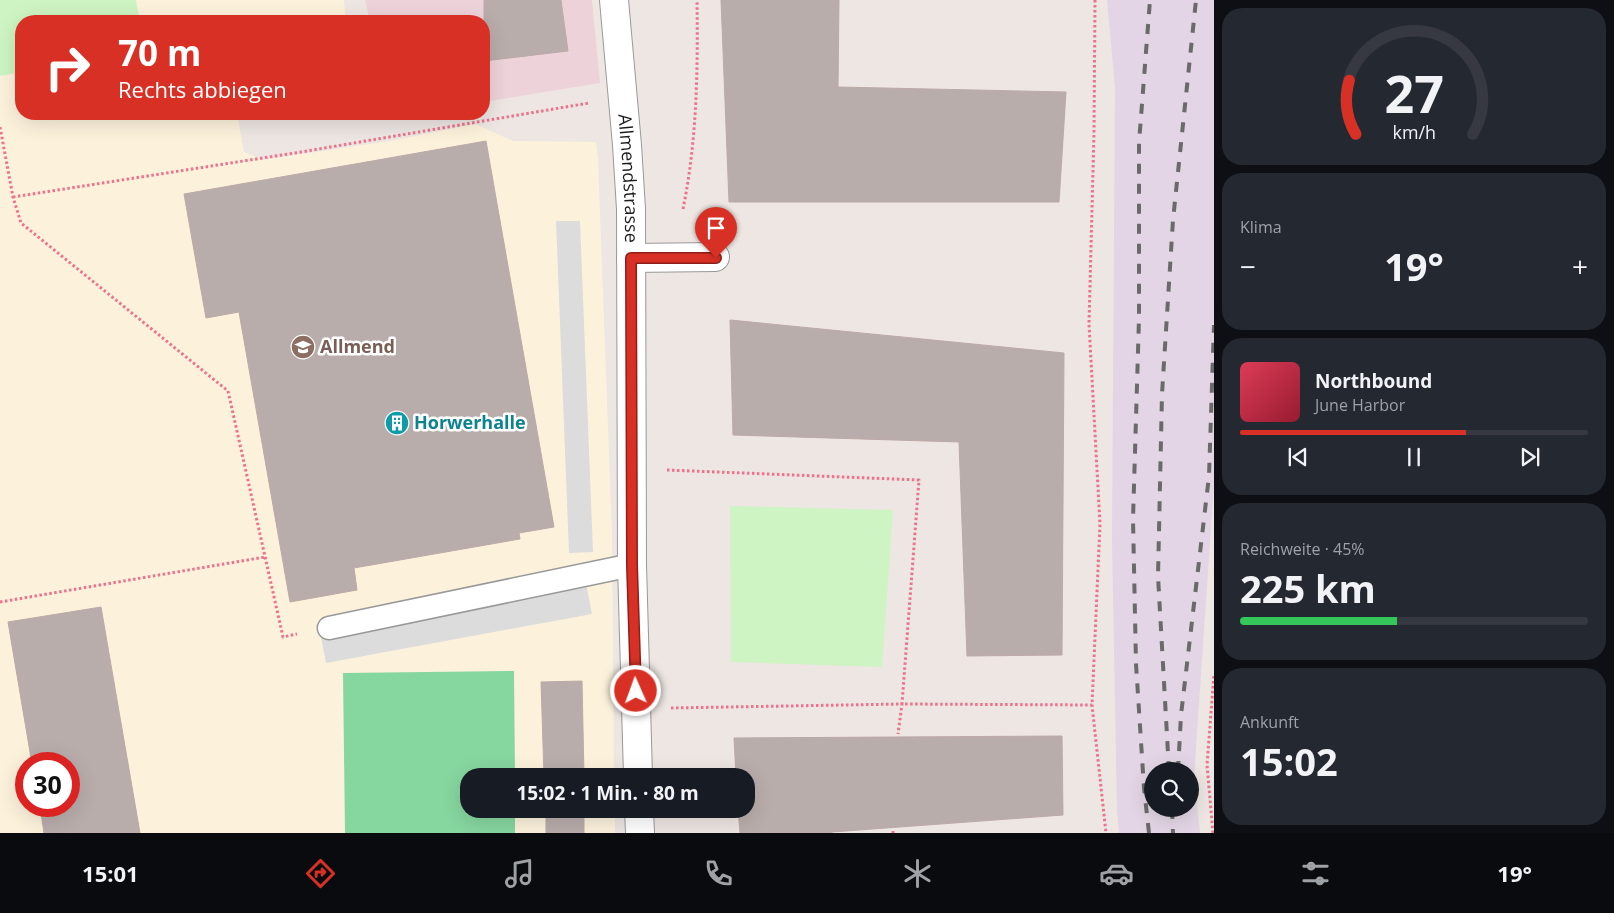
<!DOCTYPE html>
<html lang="de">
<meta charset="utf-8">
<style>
body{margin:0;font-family:"Open Sans",sans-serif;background:#242831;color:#f1f3f6;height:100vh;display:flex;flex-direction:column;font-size:19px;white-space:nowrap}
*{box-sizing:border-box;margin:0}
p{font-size:16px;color:#9ea1a6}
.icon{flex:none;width:28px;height:28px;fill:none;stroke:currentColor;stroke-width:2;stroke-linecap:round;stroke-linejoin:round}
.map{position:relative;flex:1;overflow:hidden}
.details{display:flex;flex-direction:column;gap:8px;padding:8px;background:#0d0f14;width:400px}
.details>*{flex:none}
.hud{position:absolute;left:15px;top:15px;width:475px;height:105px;border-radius:20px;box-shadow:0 5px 20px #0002;background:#d93025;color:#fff;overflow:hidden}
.buttons{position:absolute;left:1144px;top:762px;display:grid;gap:10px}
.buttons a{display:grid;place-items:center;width:55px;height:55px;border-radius:50%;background:#171b24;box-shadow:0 5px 20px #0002;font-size:25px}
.speed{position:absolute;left:15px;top:752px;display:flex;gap:10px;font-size:25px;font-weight:700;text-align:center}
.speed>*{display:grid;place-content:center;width:65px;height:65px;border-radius:50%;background:#171b24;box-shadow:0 5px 20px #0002;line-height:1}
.speed .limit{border:8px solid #d22;background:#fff;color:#111}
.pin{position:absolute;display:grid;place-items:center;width:42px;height:42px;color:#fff;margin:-51px -21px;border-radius:50% 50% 50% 0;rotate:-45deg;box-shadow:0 0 5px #0007}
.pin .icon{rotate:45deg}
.me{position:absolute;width:55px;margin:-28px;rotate:358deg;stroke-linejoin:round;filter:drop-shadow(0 0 4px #0008)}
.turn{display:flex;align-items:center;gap:18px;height:105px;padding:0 20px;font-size:22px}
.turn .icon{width:65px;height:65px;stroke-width:2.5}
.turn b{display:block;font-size:35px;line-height:42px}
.big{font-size:38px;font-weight:700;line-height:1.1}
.details .tile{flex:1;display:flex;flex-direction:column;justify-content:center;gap:8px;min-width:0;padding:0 18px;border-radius:20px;background:#242831}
.details .dial{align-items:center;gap:0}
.dial svg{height:130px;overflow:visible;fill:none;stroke:#363941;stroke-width:7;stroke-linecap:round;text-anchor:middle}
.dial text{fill:#f1f3f6;stroke:none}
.song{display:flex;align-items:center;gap:15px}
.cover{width:60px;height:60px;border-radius:8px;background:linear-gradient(135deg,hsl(350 70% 55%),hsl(350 70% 35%))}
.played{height:5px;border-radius:2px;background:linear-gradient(90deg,#d93025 65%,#363941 65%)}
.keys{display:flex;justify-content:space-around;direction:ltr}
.heat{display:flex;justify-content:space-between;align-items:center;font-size:28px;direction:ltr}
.charge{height:8px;border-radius:4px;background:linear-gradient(90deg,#34c759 45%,#363941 0)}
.trip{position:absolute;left:460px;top:768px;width:295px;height:50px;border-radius:20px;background:#171b24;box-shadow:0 5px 20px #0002;font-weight:700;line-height:50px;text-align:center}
.tabs{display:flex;height:80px;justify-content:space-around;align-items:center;background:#090b0e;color:#9ea1a6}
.tabs .icon{width:35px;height:35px}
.tabs .on{color:#d93025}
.tabs b{font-size:22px;color:#f1f3f6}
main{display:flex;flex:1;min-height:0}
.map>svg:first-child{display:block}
.commercial{fill:#edd3d9}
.industrial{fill:#e3d5e5;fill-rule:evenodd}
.education{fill:#fcf2dc;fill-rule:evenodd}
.park{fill:#cdf4c2}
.pitch{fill:#86d69f}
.parking{fill:#dcdcdc}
.building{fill:#b9adac;stroke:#bda9a6}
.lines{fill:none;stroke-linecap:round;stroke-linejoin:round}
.lane-casing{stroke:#999;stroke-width:25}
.street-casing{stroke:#999;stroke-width:30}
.path{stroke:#ee728b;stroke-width:3;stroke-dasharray:2.5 2.5;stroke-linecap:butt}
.lane{stroke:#fff;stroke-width:22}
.street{stroke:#fff;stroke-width:28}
.rail{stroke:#6a6a6a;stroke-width:4;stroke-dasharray:10 10;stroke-linecap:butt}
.route-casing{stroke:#8d1f18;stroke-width:12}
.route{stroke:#d93025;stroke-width:9}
.labels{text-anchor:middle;stroke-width:5;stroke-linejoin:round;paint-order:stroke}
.street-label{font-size:18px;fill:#1c1c1c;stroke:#fff}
.education-label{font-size:18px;font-weight:bold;fill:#785e54;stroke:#fff;text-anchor:start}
.culture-label{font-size:18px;font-weight:bold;fill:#0d838f;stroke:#fff;text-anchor:start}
</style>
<main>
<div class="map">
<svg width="1214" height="833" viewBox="0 0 1214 833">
<rect width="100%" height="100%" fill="#ede6e2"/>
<path class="commercial" d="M 365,0 L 592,0 L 600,83 L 484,102 L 484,21 L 370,21 Z"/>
<path class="industrial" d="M 1107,0 L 1214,0 L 1214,484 L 1194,777 L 1200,833 L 1119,833 L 1117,811 L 1112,540 L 1115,86 ZM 1152,771 L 1190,771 L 1190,809 L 1152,809 Z"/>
<path class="education" d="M 0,0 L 344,0 L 346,21 L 21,21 L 21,114 L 237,114 L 244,152 L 263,160 L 390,141 L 475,124 L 513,141 L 596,142 L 598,159 L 612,534 L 614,776 L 469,776 L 469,809 L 615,809 L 615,833 L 0,833 ZM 26,764 L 69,764 L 69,806 L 26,806 Z"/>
<path class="park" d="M 0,0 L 136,0 L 140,21 L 21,21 L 21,72 L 0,76 Z
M 730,506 L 893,510 L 882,667 L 731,662 Z"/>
<path class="pitch" d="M 514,671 L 515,776 L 469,776 L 469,809 L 515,809 L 515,833 L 345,833 L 343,673 Z"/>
<path class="parking" d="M 556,221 L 580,221 L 593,552 L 569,553 Z
M 586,583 L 592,614 L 326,663 L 320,632 Z"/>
<path class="building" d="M 484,0 L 561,0 L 568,51 L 484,61 Z
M 721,0 L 839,0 L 838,87 L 1066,92 L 1059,202 L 729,202 Z
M 486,141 L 554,527 L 519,533 L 520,539 L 354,568 L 357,590 L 290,602 L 239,312 L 206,318 L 184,194 Z
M 730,320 L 1064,353 L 1062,655 L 967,656 L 959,442 L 733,435 Z
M 101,607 L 140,833 L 44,833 L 40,806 L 69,806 L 69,764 L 32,764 L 8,622 Z
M 582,681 L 584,776 L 544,776 L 541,682 Z
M 1062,736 L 1063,815 L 832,832 L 832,833 L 740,833 L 738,809 L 746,809 L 746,776 L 736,776 L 734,738 Z
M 546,809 L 584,809 L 584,833 L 546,833 Z"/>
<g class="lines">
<g class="lane-casing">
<path id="lane" d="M 329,628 L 632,565"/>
</g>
<g class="street-casing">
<g id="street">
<path id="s1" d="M 614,0 L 627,145 L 631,209 L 632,565 L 638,776"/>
<path d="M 631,258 L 715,257"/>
<path d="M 639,809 L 640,833"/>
</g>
</g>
<path class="path" d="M 1095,0 L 1094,132 L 1089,324 L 1100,524 L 1092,705 L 1106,833
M 0,127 L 13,197 L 21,223 L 228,391 L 283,637 L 297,634
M 13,197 L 301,152 L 589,103
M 683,209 C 697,141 698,69 697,0
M 667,470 L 919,480 L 902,704 L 1092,705
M 0,602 L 265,557
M 671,708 L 902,704 L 898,734
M 893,833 L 893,831
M 1213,833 L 1207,765 L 1214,674"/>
<use href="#lane" class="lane"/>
<use href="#street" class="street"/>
<path class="rail" d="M 1169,771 L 1158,576 L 1162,394 L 1173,220 L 1196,0
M 1178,771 L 1181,715 L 1209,476 L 1214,325
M 1172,809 L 1173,833
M 1149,833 L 1144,788 L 1136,664 L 1133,519 L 1139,318 L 1139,143 L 1150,0"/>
</g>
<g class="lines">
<g class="route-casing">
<path id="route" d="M 636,691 L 632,565 L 631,258 L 716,258"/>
</g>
<use href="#route" class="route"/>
</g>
<defs>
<g id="school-disc" transform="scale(1.25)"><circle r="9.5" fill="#8d6e63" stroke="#fff"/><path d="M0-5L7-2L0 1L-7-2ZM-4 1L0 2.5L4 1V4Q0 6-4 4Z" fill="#fff"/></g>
<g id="building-disc" transform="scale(1.25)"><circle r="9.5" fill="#0f9aa8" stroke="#fff"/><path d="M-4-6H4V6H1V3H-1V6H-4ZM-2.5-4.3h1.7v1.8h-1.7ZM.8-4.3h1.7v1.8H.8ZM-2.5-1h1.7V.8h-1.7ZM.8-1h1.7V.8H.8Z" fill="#fff"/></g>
</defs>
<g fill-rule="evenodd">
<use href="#school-disc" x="303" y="347"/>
<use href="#building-disc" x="397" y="423"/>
</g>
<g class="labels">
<g class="street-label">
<text dy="6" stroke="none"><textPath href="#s1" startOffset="179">Allmendstrasse</textPath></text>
</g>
<g class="education-label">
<text x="320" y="353">Allmend</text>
</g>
<g class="culture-label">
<text x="414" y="429">Horwerhalle</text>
</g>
</g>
</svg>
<div class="buttons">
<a><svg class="icon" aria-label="search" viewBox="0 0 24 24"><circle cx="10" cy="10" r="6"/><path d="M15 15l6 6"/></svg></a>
</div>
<div class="speed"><div class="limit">30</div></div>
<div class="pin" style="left:716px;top:258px;background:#d93025"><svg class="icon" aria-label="arrive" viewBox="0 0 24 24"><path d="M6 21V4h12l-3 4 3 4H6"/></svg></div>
<svg class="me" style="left:636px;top:691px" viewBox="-20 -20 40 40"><circle r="17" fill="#d93025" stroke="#fff" stroke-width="3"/><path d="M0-11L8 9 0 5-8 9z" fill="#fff"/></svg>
<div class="trip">15:02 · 1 Min. · 80 m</div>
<div class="hud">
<div class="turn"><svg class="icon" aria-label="right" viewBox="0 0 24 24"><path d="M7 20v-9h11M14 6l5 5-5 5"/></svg><div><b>70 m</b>Rechts abbiegen</div></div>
</div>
</div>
<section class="details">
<div class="tile dial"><svg viewBox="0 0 100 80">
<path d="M14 69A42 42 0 1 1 86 69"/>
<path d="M14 69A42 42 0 0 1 10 36" stroke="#d93025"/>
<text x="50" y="56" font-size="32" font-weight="700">27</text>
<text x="50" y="72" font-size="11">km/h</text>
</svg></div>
<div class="tile"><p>Klima</p>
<div class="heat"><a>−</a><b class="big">19°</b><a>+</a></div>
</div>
<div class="tile">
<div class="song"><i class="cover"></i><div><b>Northbound</b><p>June Harbor</p></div></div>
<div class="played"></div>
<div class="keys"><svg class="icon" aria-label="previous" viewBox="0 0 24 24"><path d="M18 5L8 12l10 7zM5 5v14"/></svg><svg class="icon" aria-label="pause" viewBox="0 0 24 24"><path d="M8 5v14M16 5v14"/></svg><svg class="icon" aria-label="next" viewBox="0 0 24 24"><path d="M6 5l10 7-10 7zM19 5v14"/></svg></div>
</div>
<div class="tile"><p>Reichweite · 45%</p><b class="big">225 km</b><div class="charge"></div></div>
<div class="tile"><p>Ankunft</p><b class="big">15:02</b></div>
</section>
</main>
<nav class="tabs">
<b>15:01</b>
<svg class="icon on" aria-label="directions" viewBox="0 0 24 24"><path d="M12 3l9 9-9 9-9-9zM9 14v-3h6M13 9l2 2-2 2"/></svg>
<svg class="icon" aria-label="music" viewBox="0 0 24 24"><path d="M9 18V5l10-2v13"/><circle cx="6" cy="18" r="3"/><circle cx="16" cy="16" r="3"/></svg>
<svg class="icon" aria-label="phone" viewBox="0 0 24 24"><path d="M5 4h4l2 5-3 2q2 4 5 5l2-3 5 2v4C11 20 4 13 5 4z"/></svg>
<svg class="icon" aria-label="climate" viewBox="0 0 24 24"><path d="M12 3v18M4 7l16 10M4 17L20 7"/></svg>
<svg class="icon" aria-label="car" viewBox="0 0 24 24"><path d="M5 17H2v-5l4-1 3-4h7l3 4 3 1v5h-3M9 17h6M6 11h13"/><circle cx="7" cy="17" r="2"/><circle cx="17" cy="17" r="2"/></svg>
<svg class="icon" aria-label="filters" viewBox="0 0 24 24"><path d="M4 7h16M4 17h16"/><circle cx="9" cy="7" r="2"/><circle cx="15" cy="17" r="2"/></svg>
<b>19°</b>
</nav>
